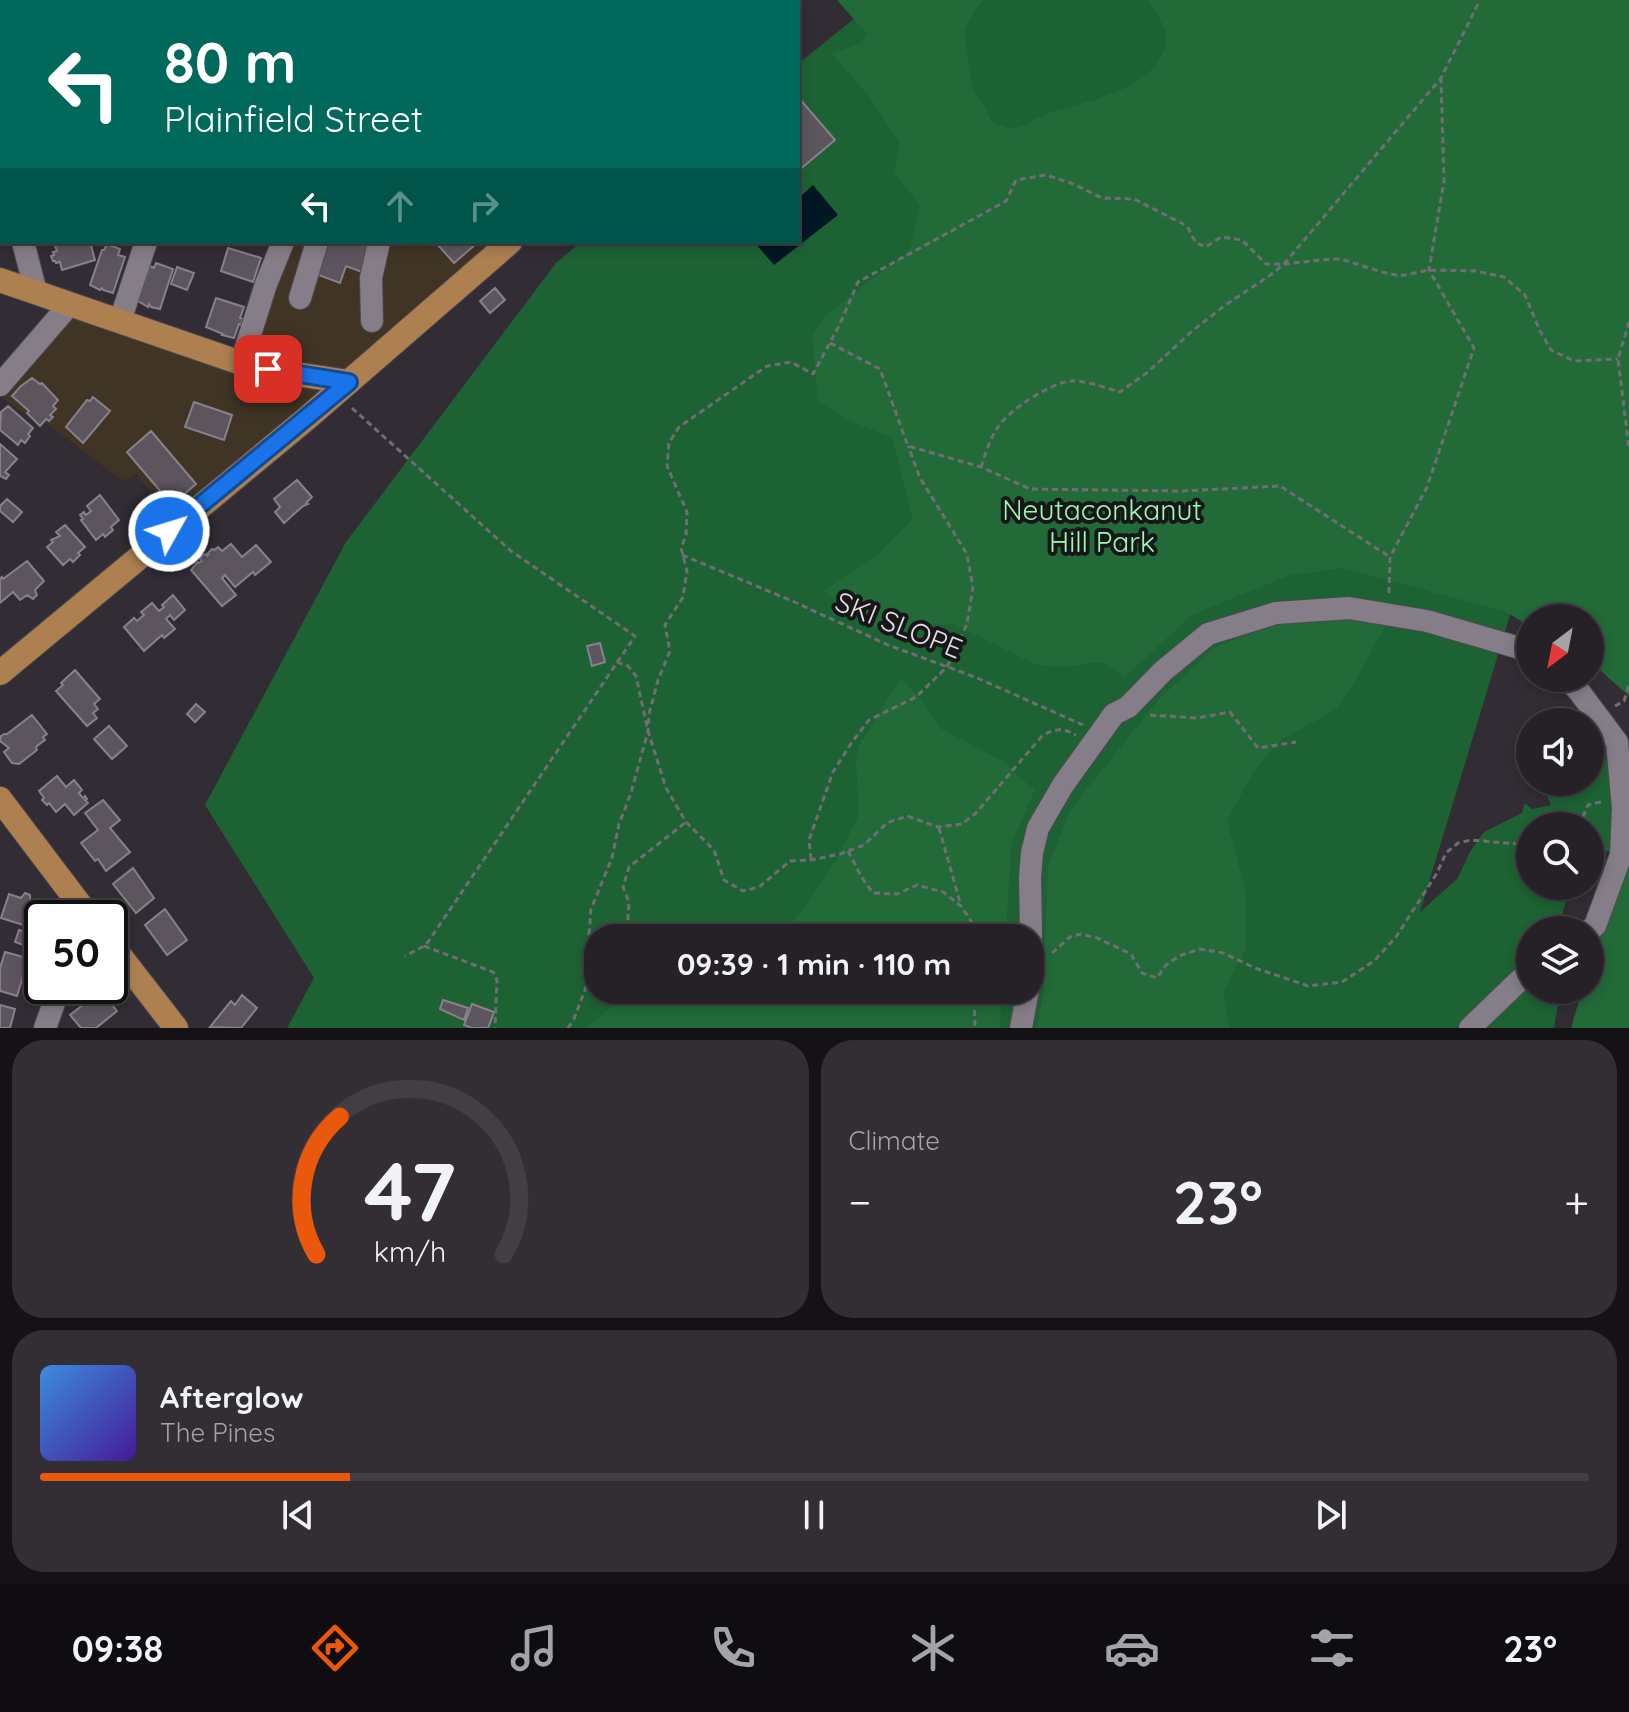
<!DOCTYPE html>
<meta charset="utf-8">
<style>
body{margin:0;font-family:Quicksand,sans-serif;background:#322e33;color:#f1f3f6;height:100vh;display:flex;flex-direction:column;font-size:30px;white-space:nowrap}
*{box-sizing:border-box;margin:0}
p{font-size:26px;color:#a4a3a7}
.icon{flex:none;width:44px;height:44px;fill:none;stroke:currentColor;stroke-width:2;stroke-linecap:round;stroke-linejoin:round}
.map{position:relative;height:1028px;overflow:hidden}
.details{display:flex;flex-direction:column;gap:12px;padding:12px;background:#151215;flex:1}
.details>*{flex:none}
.top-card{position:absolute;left:0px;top:0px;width:800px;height:244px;box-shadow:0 4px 12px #0003,0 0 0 2px #423e44;background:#00695c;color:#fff;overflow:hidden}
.needle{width:52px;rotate:212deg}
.controls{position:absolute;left:1516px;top:604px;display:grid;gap:16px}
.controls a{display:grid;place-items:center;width:88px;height:88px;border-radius:50%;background:#262127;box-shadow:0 4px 12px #0003,0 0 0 2px #423e44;font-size:40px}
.speed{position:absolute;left:24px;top:900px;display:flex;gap:16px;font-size:40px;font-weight:700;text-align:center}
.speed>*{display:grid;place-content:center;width:104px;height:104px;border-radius:50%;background:#262127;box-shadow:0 4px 12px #0003,0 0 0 2px #423e44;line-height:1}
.speed .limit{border:4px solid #111;border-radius:12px;background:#fff;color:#111}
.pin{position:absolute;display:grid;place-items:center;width:68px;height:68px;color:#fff;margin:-34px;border-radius:16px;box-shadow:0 4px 12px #0006}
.me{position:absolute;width:88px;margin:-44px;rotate:51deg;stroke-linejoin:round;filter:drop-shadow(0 0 6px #0008)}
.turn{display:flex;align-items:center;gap:28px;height:168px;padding:0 32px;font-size:36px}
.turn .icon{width:104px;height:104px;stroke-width:2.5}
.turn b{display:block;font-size:56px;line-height:68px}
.lanes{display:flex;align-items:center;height:76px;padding:0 32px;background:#0003;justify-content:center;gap:40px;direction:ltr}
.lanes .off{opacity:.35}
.big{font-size:60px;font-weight:700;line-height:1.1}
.details .card{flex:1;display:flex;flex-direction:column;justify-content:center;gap:12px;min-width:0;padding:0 28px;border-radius:32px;background:#322e33}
.details .dial{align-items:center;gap:0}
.dial svg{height:208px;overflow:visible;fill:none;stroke:#423e44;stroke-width:7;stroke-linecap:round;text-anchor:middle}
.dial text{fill:#f1f3f6;stroke:none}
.song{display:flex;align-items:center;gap:24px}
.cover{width:96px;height:96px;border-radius:12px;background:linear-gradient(135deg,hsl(210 70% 55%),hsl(260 70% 35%))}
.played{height:8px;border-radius:4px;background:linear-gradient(90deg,#ea580c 20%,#423e44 20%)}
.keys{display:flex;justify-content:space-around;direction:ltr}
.heat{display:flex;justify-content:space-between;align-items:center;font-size:44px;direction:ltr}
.details .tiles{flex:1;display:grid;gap:12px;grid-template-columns:1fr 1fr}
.card:last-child{grid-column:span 2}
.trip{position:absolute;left:584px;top:924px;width:460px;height:80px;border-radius:32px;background:#262127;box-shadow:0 4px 12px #0003,0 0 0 2px #423e44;font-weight:700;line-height:80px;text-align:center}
.tab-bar{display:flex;height:128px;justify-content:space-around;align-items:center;background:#0f0d10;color:#a4a3a7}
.tab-bar .icon{width:56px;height:56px}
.tab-bar .on{color:#ea580c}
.tab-bar b{font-size:36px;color:#f1f3f6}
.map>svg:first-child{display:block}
.commercial{fill:#403425}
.green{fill:#1d6233;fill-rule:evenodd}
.forest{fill:#226a38}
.water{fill:#001724}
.building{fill:#5c555e;stroke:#88808a;stroke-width:2}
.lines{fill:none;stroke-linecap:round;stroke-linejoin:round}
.minor-casing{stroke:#4e4950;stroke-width:24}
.major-casing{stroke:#4e4950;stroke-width:26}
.path{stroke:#726d74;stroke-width:3;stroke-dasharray:6 4;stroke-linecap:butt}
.minor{stroke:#857d87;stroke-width:22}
.major{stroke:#ae8050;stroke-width:24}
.route-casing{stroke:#114b97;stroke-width:20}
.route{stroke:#1a73e8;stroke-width:14}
.labels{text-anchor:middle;stroke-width:8;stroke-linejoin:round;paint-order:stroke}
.park-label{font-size:28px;fill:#9bfab1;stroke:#181619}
.street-label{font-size:28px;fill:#e3dfe4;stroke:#181619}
</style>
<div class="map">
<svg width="1629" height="1028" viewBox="0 0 1629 1028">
<rect width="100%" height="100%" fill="#322c34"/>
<path class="commercial" d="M 282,242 L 509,242 L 175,521 L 136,474 L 123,481 L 47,424 L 38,424 L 0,396 L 0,383 L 68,302 L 236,354 Z"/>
<path class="green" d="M 877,0 L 1629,0 L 1580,613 L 1513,605 L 1420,912 L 1457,879 L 1471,850 L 1484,832 L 1522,813 L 1525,803 L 1532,809 L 1551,805 L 1541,782 L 1590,782 L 1590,747 L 1629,778 L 1621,855 L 1602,850 L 1590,856 L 1590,826 L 1530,826 L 1530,886 L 1570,886 L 1562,915 L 1563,930 L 1530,930 L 1530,990 L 1560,990 L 1554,1028 L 287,1028 L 314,978 L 205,805 L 346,542 L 556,263 L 581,242 L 798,242 L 798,64 ZM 598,938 L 1030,938 L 1030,990 L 598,990 Z"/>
<path class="forest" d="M 837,0 L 984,0 L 975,9 L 964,30 L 972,86 L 992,121 L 1009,129 L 1022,126 L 1050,112 L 1095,100 L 1132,85 L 1156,66 L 1165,48 L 1166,31 L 1149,0 L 1629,0 L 1629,696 L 1590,661 L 1590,618 L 1530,618 L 1530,626 L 1504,611 L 1341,568 L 1287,576 L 1192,615 L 1125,677 L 1102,662 L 1061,667 L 1034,664 L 954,624 L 916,626 L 900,642 L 883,630 L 882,632 L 824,591 L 878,554 L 913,519 L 892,438 L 853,422 L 818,402 L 812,335 L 824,317 L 908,251 L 911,246 L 920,206 L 894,172 L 900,143 L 869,96 L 832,54 L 861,43 L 867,34 Z
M 1297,614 L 1388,622 L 1348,693 L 1335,710 L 1282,739 L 1253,772 L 1227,821 L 1245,889 L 1246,948 L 1223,992 L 1228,1022 L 1231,1028 L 1037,1028 L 1043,994 L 1048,867 L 1071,809 L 1159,699 L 1214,648 Z
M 901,678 L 918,696 L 940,728 L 1005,762 L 1018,777 L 1035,789 L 1011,845 L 1006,938 L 782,938 L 836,861 L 859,814 L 856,761 L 859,746 Z
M 1629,810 L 1629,1028 L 1571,1028 L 1582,990 L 1590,990 L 1590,963 L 1616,876 Z
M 668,990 L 1003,990 L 999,1028 L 586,1028 L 614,1004 Z"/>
<path class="water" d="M 813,185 L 838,215 L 774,265 L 754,242 L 798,242 L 798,199 Z"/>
<path class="building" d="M 798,97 L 835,140 L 798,171 Z
M 59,242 L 90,242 L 95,260 L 62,270 L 60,262 L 56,263 L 55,261 L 53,261 L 51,256 L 54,255 L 53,252 L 57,251 L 54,243 Z
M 327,242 L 372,242 L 362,272 L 346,266 L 340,283 L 316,274 Z
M 439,242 L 474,242 L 476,244 L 454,263 L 437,244 Z
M 107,244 L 120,249 L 118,255 L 125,257 L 113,293 L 103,290 L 102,288 L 100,290 L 90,285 L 102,250 L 104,250 Z
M 228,248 L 261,258 L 253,282 L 221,271 Z
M 156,263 L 173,269 L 160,309 L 151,307 L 149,304 L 148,307 L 138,301 L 150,266 L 154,268 Z
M 177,267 L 194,273 L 187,290 L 171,284 Z
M 495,288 L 505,300 L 490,313 L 480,301 Z
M 216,298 L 244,307 L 240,318 L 243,319 L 241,325 L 239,324 L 234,338 L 222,335 L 223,334 L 206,327 Z
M 32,378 L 40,384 L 42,383 L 58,400 L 53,406 L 56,409 L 50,415 L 53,417 L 49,421 L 46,419 L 40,426 L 27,413 L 29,411 L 12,396 L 21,386 Z
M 93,397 L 110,411 L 83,443 L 66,427 L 87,400 L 90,401 Z
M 194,402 L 232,415 L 224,440 L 185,427 Z
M 8,406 L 33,428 L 28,434 L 30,436 L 25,443 L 21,440 L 18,445 L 0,430 L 1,412 Z
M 151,431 L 196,484 L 172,505 L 127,452 Z
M 0,444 L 17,459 L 5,472 L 9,475 L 6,479 L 0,476 Z
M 297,480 L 312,497 L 306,503 L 308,504 L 303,506 L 284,523 L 275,512 L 280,507 L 274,499 Z
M 100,495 L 119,520 L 111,527 L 113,530 L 105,537 L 103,534 L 96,540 L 81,520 L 83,519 L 80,515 L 84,512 L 86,515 L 91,511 L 87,506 Z
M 7,499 L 22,512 L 13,522 L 0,511 L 0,506 Z
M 65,525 L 85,547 L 78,553 L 80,555 L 73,562 L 70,559 L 63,565 L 47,547 L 53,542 L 51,540 L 60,536 L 56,532 Z
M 231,544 L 242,557 L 256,545 L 271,562 L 255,575 L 253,572 L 235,587 L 225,575 L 222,578 L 236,595 L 222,606 L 191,570 L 198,562 L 199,563 L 202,561 L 200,559 L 203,555 L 206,554 L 207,556 L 209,554 L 208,553 L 212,549 L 214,550 L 218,547 L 222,551 Z
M 27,561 L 44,581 L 35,590 L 37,595 L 33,599 L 27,595 L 20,600 L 13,592 L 0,603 L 0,579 L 2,577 L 3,579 Z
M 173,595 L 185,610 L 174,620 L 170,615 L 166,619 L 175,629 L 164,638 L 162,635 L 144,651 L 124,627 L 134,618 L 137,621 L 144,615 L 141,612 L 152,603 L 159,611 L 164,607 L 162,605 Z
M 600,643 L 605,662 L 592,666 L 587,646 Z
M 75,670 L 100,699 L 94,704 L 98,709 L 93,713 L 97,718 L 87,726 L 56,691 L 63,685 L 61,683 Z
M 196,704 L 205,712 L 195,722 L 187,714 Z
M 32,715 L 47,734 L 43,737 L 45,740 L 37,746 L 36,748 L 37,750 L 19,764 L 12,763 L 4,752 L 9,748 L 0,741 L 1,736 L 4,734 L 7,734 Z
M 109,726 L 127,746 L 112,759 L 94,739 Z
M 57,776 L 66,787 L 74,780 L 82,790 L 79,793 L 83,798 L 85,796 L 87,799 L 85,800 L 88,803 L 74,815 L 65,804 L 56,812 L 49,803 L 47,805 L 42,800 L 44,798 L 39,791 Z
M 103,800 L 120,820 L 110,828 L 130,852 L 106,871 L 98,859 L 95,861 L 81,843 L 98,830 L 85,813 Z
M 133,868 L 154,898 L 136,913 L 113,884 Z
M 25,893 L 30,895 L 30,900 L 43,904 L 41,910 L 48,912 L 46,918 L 42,918 L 42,922 L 38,921 L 36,929 L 1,918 L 9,894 L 21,898 Z
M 165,909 L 187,940 L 167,955 L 145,925 Z
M 19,930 L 36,935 L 31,948 L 15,942 Z
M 5,952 L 27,958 L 29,957 L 17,996 L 0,991 L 0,968 Z
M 101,991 L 117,1011 L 96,1028 L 81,1028 L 70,1015 Z
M 242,995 L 257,1008 L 241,1028 L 210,1027 L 231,1001 L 235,1005 Z
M 443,1000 L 468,1008 L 464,1020 L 440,1009 Z
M 472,1004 L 494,1012 L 488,1028 L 472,1028 L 464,1025 Z
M 0,1005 L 15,1009 L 10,1028 L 0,1028 Z"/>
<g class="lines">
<g class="minor-casing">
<path id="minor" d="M 141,0 L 142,2
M 0,152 L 2,159
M 23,242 L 36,292
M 300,298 L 317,242
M 120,321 L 146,242
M 372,321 L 371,278 L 379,242
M 241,363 L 266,284 L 283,242
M 0,385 L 70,304
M 1567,678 L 1578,690 L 1617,742 L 1623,808 L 1621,855 L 1595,926 L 1590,930
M 1030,959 L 1031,932 L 1030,877 L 1032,853 L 1038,828 L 1063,785 L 1114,714 L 1128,707 L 1163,671 L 1208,634 L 1276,613 L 1349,608 L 1427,621 L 1530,651
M 45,1028 L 60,986
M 1021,1028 L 1028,990
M 1470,1028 L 1522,978 L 1530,972"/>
</g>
<g class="major-casing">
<path id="major" d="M 787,2 L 789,0
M 0,280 L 241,363 L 282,372 L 349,382
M 0,673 L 306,419 L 510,242
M 0,799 L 90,918
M 110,943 L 176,1028"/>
</g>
<path class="path" d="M 1629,322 L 1618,359 L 1629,449
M 830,343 L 880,369 L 908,446 L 981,467 L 1030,489 L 1181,491 L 1280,486 L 1390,557
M 352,408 L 511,551 L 635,636 L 426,945 L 405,956
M 981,467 C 985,454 990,439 998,427 C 1009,410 1050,383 1071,381 C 1085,380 1106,388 1120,392 L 1148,372 L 1191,332 L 1224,306 L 1269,276 L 1284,264 L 1331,259 L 1341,259 L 1382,272 L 1400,276 L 1429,270 L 1476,271 L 1504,277 L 1525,295 L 1540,331 L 1551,350 L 1574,361 L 1618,359
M 682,555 L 790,600 L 888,645 L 975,677 L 1083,725
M 1389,593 L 1390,557 L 1427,487 L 1474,348 L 1429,270 L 1444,181 L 1441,78
M 617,662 L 628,666 L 636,676 L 648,731 L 666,788 L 686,822 L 714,850 L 724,880 L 743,891 L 759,887 L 790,861 L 811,860 L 840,854 L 864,845 L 887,823 L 907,816 L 938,827 L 962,824 L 976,813 L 1042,736 C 1055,728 1063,728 1076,735
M 1615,706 L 1624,701 L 1629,685
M 1150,715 L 1197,718 L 1230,712 L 1258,748 L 1296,742
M 1579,826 L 1588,805 L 1601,802
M 939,828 L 961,906
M 848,851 L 862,878 L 873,893 L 897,894 L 917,885 L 943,892 L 961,906 L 971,921 L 974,938
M 811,859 L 809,840 L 833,772 L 852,742 L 869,720 L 916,697 L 947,667 L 967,624 L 973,587 L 967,554 L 920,478 L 908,446
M 623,938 L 627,935 L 629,902 L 623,887 L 629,867 L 686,822
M 598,939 L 589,934 L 591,909 L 612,858 L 619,824 L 631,793 L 648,731 L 649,714 L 658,680 L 670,651 L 665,625 L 683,597 L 687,571 L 681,548 L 686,535 L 687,512 L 667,466 L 669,443 L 679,427 L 767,366 L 791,362 L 813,374 L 840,324 L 858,282 L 1006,201 L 1016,180 L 1046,175 L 1071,183 L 1102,198 L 1134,199 L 1187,226 L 1196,243 L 1206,247 L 1221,237 L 1242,240 L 1266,264 L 1284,264 L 1441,78 L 1480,0
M 424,946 L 493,972 L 497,980 L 495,1028
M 1052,953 L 1070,937 L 1081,934 L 1097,938 L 1131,954 L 1142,973 L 1157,978 L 1166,965 L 1179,956 L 1200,949 L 1223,953 L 1255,968 L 1308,986 L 1342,982 L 1374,961 L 1396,937 L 1437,873 L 1446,853 L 1458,843 L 1471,840 L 1530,845
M 974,990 L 975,1028
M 568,1028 L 574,1019 L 595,963 L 589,934"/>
<use href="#minor" class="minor"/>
<use href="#major" class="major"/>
</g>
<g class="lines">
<g class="route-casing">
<path id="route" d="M 169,531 L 349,382 L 268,369"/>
</g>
<use href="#route" class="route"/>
</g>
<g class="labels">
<g class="park-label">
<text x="1102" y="520">Neutaconkanut<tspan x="1102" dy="32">Hill Park</tspan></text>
</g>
<g class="street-label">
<text transform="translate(899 625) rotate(22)" y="10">SKI SLOPE</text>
</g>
</g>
</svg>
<div class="controls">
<a><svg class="needle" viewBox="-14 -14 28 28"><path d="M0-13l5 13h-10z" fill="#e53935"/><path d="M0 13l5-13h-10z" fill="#a4a3a7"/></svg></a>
<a><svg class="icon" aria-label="sound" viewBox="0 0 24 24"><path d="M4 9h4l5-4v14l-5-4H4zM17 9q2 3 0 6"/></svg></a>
<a><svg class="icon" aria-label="search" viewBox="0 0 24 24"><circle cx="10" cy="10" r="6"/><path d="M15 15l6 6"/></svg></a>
<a><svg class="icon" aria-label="layers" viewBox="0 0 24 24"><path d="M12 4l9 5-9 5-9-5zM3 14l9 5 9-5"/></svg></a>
</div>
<div class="speed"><div class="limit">50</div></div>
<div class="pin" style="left:268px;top:369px;background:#d93025"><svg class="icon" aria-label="arrive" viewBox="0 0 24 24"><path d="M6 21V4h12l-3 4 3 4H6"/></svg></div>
<svg class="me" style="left:169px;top:531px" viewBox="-20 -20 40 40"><circle r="17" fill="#1a73e8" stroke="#fff" stroke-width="3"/><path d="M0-11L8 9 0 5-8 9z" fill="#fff"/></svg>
<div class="trip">09:39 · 1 min · 110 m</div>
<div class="top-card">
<div class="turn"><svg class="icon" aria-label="left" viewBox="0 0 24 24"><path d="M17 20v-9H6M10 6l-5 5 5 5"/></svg><div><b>80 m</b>Plainfield Street</div></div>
<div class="lanes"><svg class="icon" aria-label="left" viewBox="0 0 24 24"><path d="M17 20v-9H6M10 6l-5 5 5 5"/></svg><svg class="icon off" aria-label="ahead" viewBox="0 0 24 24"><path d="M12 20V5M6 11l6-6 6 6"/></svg><svg class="icon off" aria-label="right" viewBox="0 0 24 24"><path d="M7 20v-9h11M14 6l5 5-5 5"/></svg></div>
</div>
</div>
<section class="details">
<div class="tiles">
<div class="card dial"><svg viewBox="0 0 100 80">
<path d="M14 69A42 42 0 1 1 86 69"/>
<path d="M14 69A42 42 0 0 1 23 16" stroke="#ea580c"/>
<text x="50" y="56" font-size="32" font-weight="700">47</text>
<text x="50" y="72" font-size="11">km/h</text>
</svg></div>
<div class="card"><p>Climate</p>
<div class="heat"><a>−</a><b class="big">23°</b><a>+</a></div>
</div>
<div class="card">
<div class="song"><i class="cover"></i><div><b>Afterglow</b><p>The Pines</p></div></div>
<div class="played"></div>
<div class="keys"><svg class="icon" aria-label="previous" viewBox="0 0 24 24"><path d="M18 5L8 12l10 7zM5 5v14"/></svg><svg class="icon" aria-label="pause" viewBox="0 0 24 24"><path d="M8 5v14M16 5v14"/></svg><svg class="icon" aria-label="next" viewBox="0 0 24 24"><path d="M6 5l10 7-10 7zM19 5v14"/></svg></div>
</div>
</div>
</section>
<nav class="tab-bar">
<b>09:38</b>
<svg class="icon on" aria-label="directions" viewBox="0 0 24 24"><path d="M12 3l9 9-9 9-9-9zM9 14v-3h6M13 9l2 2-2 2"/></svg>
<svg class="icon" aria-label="music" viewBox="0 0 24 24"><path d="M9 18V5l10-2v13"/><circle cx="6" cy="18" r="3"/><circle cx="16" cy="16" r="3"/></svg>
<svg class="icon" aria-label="phone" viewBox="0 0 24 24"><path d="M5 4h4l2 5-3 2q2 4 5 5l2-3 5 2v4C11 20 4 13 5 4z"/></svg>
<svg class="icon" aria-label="climate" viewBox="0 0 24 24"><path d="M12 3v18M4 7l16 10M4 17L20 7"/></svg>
<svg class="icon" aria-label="car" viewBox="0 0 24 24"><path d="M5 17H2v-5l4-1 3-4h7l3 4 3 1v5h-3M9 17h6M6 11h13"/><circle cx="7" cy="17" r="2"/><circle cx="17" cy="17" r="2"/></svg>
<svg class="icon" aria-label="filters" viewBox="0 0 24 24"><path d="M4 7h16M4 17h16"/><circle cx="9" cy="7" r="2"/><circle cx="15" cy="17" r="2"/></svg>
<b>23°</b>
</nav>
